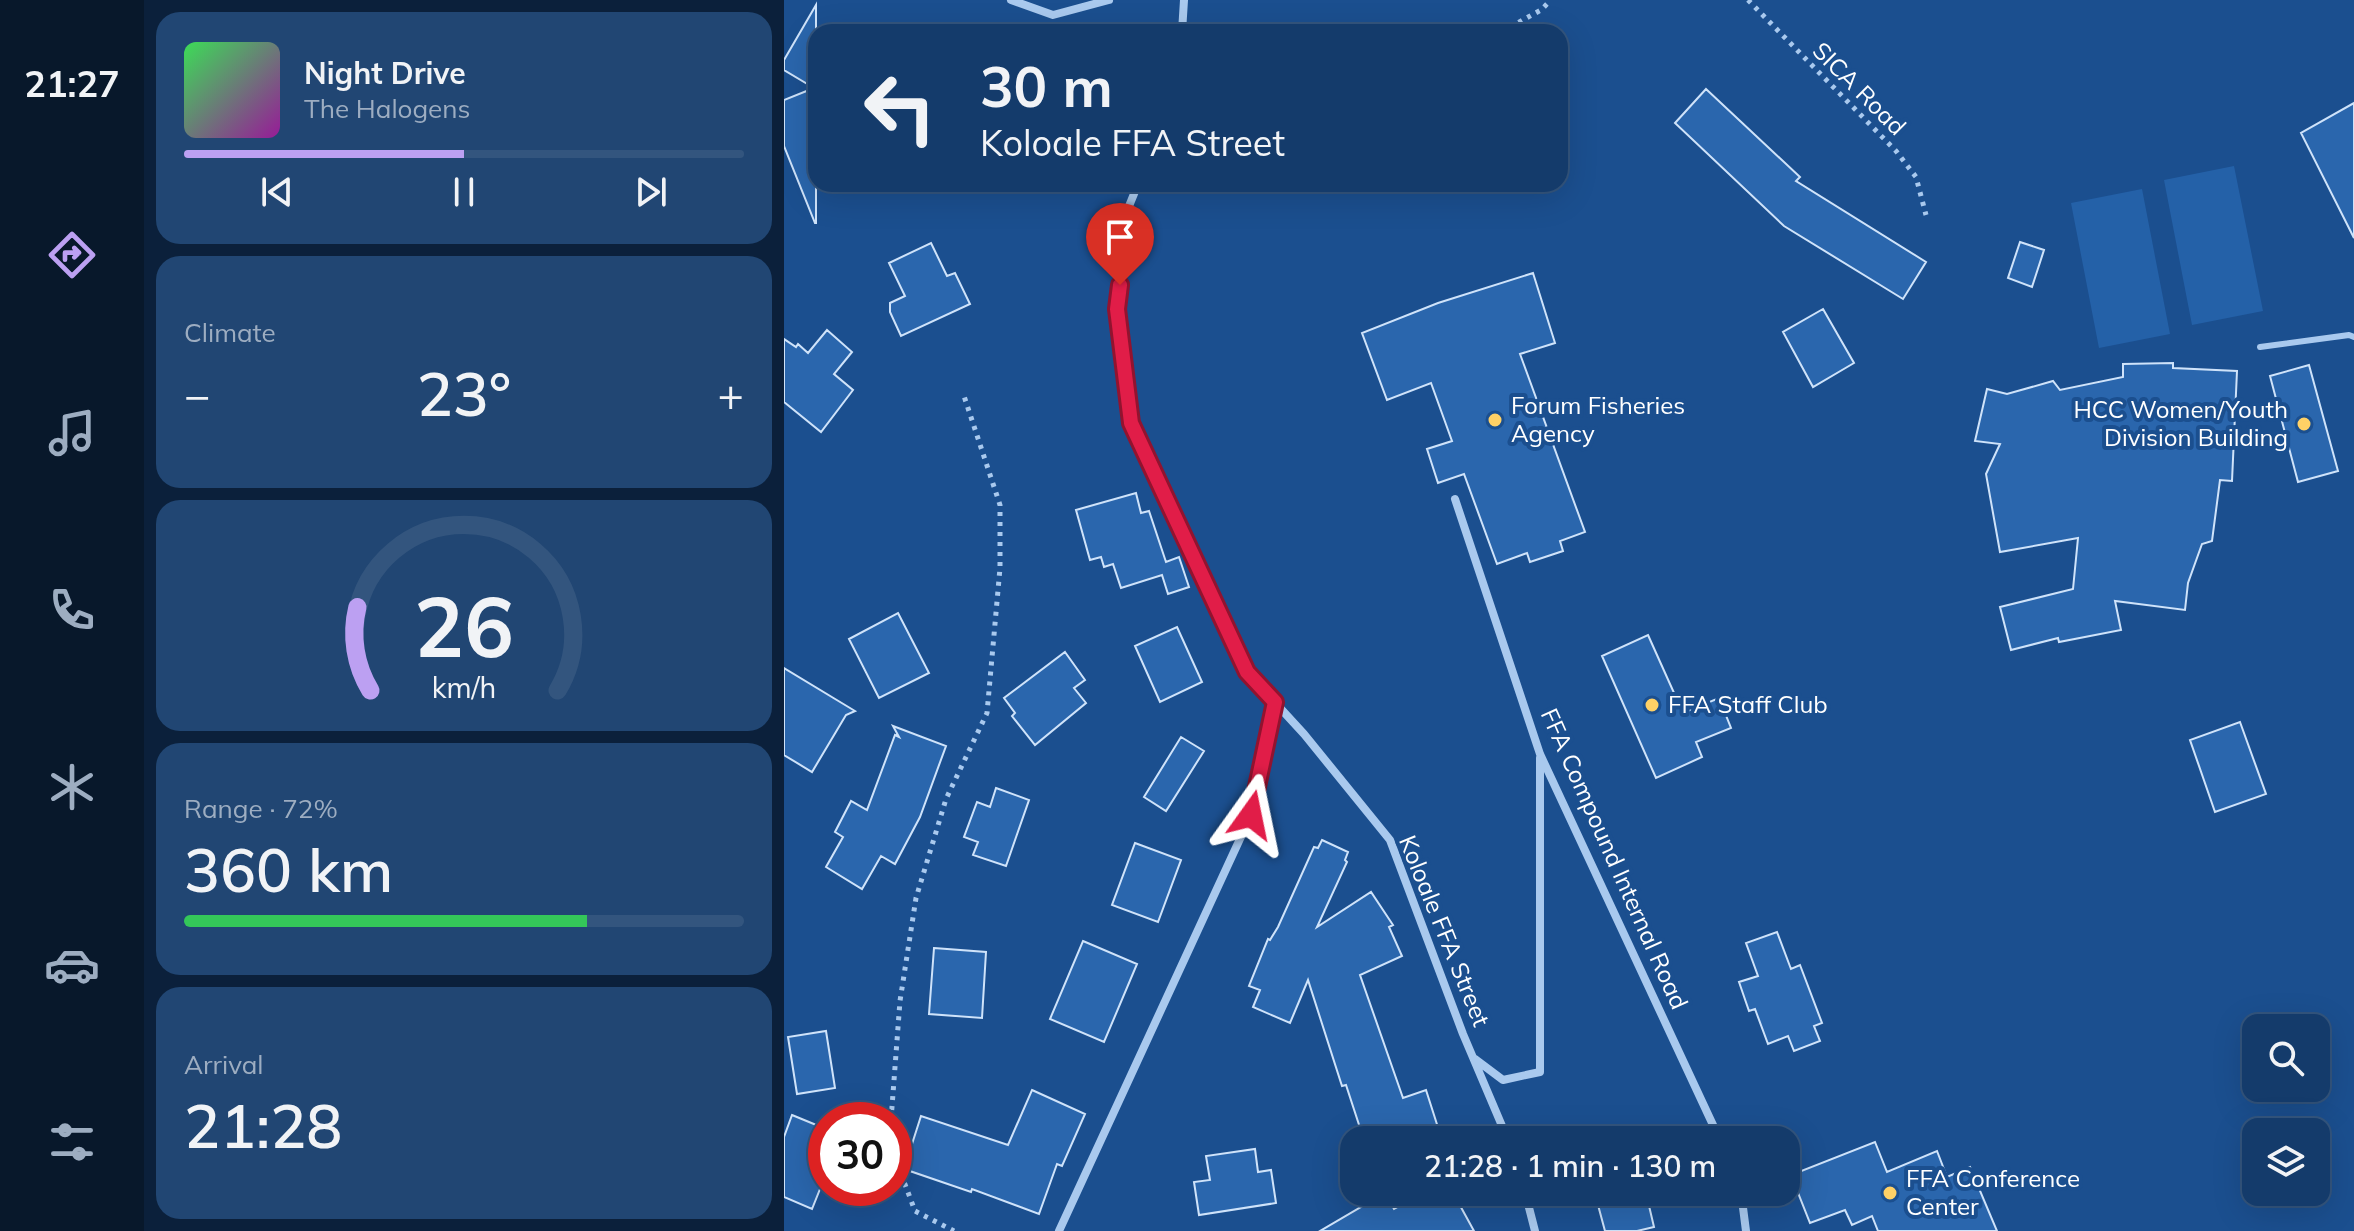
<!DOCTYPE html>
<meta charset="utf-8">
<style>
body{margin:0;font-family:Mulish,sans-serif;background:#214673;color:#f1f3f6;height:100vh;display:flex;flex-direction:column;font-size:30px;white-space:nowrap}
*{box-sizing:border-box;margin:0}
p{font-size:26px;color:#9dadc1}
.icon{flex:none;width:44px;height:44px;fill:none;stroke:currentColor;stroke-width:2;stroke-linecap:round;stroke-linejoin:round}
.map{position:relative;flex:1;overflow:hidden}
.drawer{display:flex;flex-direction:column;gap:12px;padding:12px;background:#0b203b;width:640px}
.drawer>*{flex:none}
.guide{position:absolute;left:24px;top:24px;width:760px;height:168px;border-radius:24px;box-shadow:0 8px 32px #0002,0 0 0 2px #33557e;background:#143b6b;color:#f1f3f6;overflow:hidden}
.controls{position:absolute;left:1458px;top:1014px;display:grid;gap:16px}
.controls a{display:grid;place-items:center;width:88px;height:88px;border-radius:16px;background:#143b6b;box-shadow:0 8px 32px #0002,0 0 0 2px #33557e;font-size:40px}
.speed{position:absolute;left:24px;top:1102px;display:flex;gap:16px;font-size:40px;font-weight:700;text-align:center}
.speed>*{display:grid;place-content:center;width:104px;height:104px;border-radius:50%;background:#143b6b;box-shadow:0 8px 32px #0002,0 0 0 2px #33557e;line-height:1}
.speed .limit{border:12px solid #d22;background:#fff;color:#111}
.pin{position:absolute;display:grid;place-items:center;width:68px;height:68px;color:#fff;margin:-82px -34px;border-radius:50% 50% 50% 0;rotate:-45deg;box-shadow:0 0 8px #0007}
.pin .icon{rotate:45deg}
.me{position:absolute;width:88px;margin:-44px;rotate:12deg;stroke-linejoin:round;filter:drop-shadow(0 0 6px #0008)}
.turn{display:flex;align-items:center;gap:28px;height:168px;padding:0 40px;font-size:36px}
.turn .icon{width:104px;height:104px;stroke-width:2.5}
.turn b{display:block;font-size:56px;line-height:68px}
.big{font-size:60px;font-weight:600;line-height:1.1}
.drawer .card{flex:1;display:flex;flex-direction:column;justify-content:center;gap:12px;min-width:0;padding:0 28px;border-radius:24px;background:#214673}
.drawer .dial{align-items:center;gap:0}
.dial svg{height:208px;overflow:visible;fill:none;stroke:#33557e;stroke-width:7;stroke-linecap:round;text-anchor:middle}
.dial text{fill:#f1f3f6;stroke:none}
.song{display:flex;align-items:center;gap:24px}
.cover{width:96px;height:96px;border-radius:12px;background:linear-gradient(135deg,hsl(130 70% 55%),hsl(300 70% 35%))}
.played{height:8px;border-radius:4px;background:linear-gradient(90deg,#bca0f2 50%,#33557e 50%)}
.keys{display:flex;justify-content:space-around;direction:ltr}
.heat{display:flex;justify-content:space-between;align-items:center;font-size:44px;direction:ltr}
.charge{height:12px;border-radius:6px;background:linear-gradient(90deg,#34c759 72%,#33557e 0)}
.trip{position:absolute;left:556px;top:1126px;width:460px;height:80px;border-radius:24px;background:#143b6b;box-shadow:0 8px 32px #0002,0 0 0 2px #33557e;font-weight:600;line-height:80px;text-align:center}
main{display:flex;flex:1;min-height:0}
.menu{display:flex;flex-direction:column;width:144px;justify-content:space-around;align-items:center;background:#08182b;color:#9dadc1}
.menu .icon{width:56px;height:56px}
.menu .active{color:#bca0f2}
.menu b{font-size:36px;color:#f1f3f6}
.map>svg:first-child{display:block}
.green{fill:#2461a8}
.building{fill:#2a66ad;stroke:#cfe3fa;stroke-width:2}
.lines{fill:none;stroke-linecap:round;stroke-linejoin:round}
.path{stroke:#a9c9ee;stroke-width:5;stroke-dasharray:4 6;stroke-linecap:butt}
.lane{stroke:#a9c9ee;stroke-width:6}
.street{stroke:#a9c9ee;stroke-width:8}
.route-casing{stroke:#92132f;stroke-width:20}
.route{stroke:#e11d48;stroke-width:14}
.poi-dot{fill:#ffd166;stroke:#1b4f8f;stroke-width:3}
.labels{text-anchor:middle;stroke-width:8;stroke-linejoin:round;paint-order:stroke}
.street-label{font-size:24px;fill:#fff;stroke:#1b4f8f}
.poi-label{font-size:24px;fill:#fff;stroke:#1b4f8f;text-anchor:start}
</style>
<main>
<nav class="menu">
<b>21:27</b>
<svg class="icon active" aria-label="directions" viewBox="0 0 24 24"><path d="M12 3l9 9-9 9-9-9zM9 14v-3h6M13 9l2 2-2 2"/></svg>
<svg class="icon" aria-label="music" viewBox="0 0 24 24"><path d="M9 18V5l10-2v13"/><circle cx="6" cy="18" r="3"/><circle cx="16" cy="16" r="3"/></svg>
<svg class="icon" aria-label="phone" viewBox="0 0 24 24"><path d="M5 4h4l2 5-3 2q2 4 5 5l2-3 5 2v4C11 20 4 13 5 4z"/></svg>
<svg class="icon" aria-label="climate" viewBox="0 0 24 24"><path d="M12 3v18M4 7l16 10M4 17L20 7"/></svg>
<svg class="icon" aria-label="car" viewBox="0 0 24 24"><path d="M5 17H2v-5l4-1 3-4h7l3 4 3 1v5h-3M9 17h6M6 11h13"/><circle cx="7" cy="17" r="2"/><circle cx="17" cy="17" r="2"/></svg>
<svg class="icon" aria-label="filters" viewBox="0 0 24 24"><path d="M4 7h16M4 17h16"/><circle cx="9" cy="7" r="2"/><circle cx="15" cy="17" r="2"/></svg>
</nav>
<section class="drawer">
<div class="card">
<div class="song"><i class="cover"></i><div><b>Night Drive</b><p>The Halogens</p></div></div>
<div class="played"></div>
<div class="keys"><svg class="icon" aria-label="previous" viewBox="0 0 24 24"><path d="M18 5L8 12l10 7zM5 5v14"/></svg><svg class="icon" aria-label="pause" viewBox="0 0 24 24"><path d="M8 5v14M16 5v14"/></svg><svg class="icon" aria-label="next" viewBox="0 0 24 24"><path d="M6 5l10 7-10 7zM19 5v14"/></svg></div>
</div>
<div class="card"><p>Climate</p>
<div class="heat"><a>−</a><b class="big">23°</b><a>+</a></div>
</div>
<div class="card dial"><svg viewBox="0 0 100 80">
<path d="M14 69A42 42 0 1 1 86 69"/>
<path d="M14 69A42 42 0 0 1 9 37" stroke="#bca0f2"/>
<text x="50" y="56" font-size="32" font-weight="700">26</text>
<text x="50" y="72" font-size="11">km/h</text>
</svg></div>
<div class="card"><p>Range · 72%</p><b class="big">360 km</b><div class="charge"></div></div>
<div class="card"><p>Arrival</p><b class="big">21:28</b></div>
</section>
<div class="map">
<svg width="1570" height="1231" viewBox="0 0 1570 1231">
<rect width="100%" height="100%" fill="#1b4f8f"/>
<path class="green" d="M 1450,166 L 1479,311 L 1408,325 L 1380,180 Z
M 1358,189 L 1386,334 L 1315,348 L 1287,203 Z"/>
<path class="building" d="M 32,5 L 32,223 L 31,223 L 0,146 L 0,100 L 30,88 L 0,70 L 0,60 Z
M 922,89 L 1016,177 L 1012,181 L 1142,262 L 1119,299 L 1000,226 L 891,123 Z
M 1570,103 L 1570,238 L 1517,133 Z
M 1236,242 L 1260,250 L 1248,287 L 1224,278 Z
M 147,243 L 163,276 L 171,273 L 186,304 L 117,336 L 106,312 L 106,303 L 121,296 L 105,263 Z
M 749,273 L 771,343 L 736,354 L 801,532 L 776,541 L 779,551 L 746,562 L 743,553 L 713,564 L 680,474 L 654,483 L 643,449 L 668,441 L 647,383 L 603,400 L 578,333 L 654,303 Z
M 1039,309 L 1070,363 L 1029,387 L 999,332 Z
M 43,330 L 68,352 L 50,374 L 69,390 L 37,432 L 0,402 L 0,339 L 12,347 L 14,344 L 24,353 Z
M 1389,363 L 1389,368 L 1453,371 L 1448,481 L 1436,480 L 1428,541 L 1418,544 L 1404,583 L 1401,610 L 1331,601 L 1337,630 L 1275,642 L 1274,638 L 1227,650 L 1216,607 L 1289,589 L 1294,538 L 1216,552 L 1202,474 L 1216,444 L 1191,441 L 1203,389 L 1223,394 L 1269,381 L 1276,390 L 1339,377 L 1339,364 Z
M 1525,365 L 1554,471 L 1514,482 L 1486,376 Z
M 352,493 L 357,513 L 365,511 L 382,562 L 395,557 L 405,587 L 384,594 L 378,575 L 337,588 L 329,564 L 320,567 L 317,557 L 306,560 L 292,510 Z
M 114,613 L 145,673 L 95,698 L 65,639 Z
M 393,627 L 418,682 L 376,702 L 351,646 Z
M 864,635 L 899,713 L 935,698 L 947,728 L 912,742 L 918,757 L 872,778 L 818,656 Z
M 281,652 L 301,680 L 290,688 L 302,703 L 251,745 L 228,716 L 231,713 L 220,698 Z
M 0,668 L 71,711 L 62,715 L 28,772 L 0,755 Z
M 1456,722 L 1482,794 L 1431,812 L 1406,740 Z
M 109,726 L 162,746 L 136,817 L 111,864 L 97,856 L 78,889 L 42,867 L 59,837 L 51,832 L 67,801 L 83,810 L 111,735 L 115,737 Z
M 397,737 L 420,751 L 382,811 L 360,797 Z
M 212,788 L 245,800 L 222,866 L 189,855 L 194,842 L 180,837 L 193,802 L 206,807 Z
M 538,840 L 564,852 L 561,860 L 563,862 L 533,927 L 587,892 L 609,925 L 605,927 L 618,956 L 576,975 L 619,1098 L 642,1090 L 658,1140 L 580,1140 L 562,1085 L 558,1086 L 524,980 L 506,1023 L 469,1007 L 476,990 L 465,986 L 484,939 L 486,940 L 494,927 L 530,847 L 534,848 Z
M 351,843 L 397,860 L 374,922 L 328,905 Z
M 993,932 L 1007,969 L 1016,965 L 1038,1023 L 1030,1026 L 1036,1041 L 1010,1051 L 1004,1036 L 984,1044 L 971,1009 L 965,1011 L 955,982 L 974,976 L 962,943 Z
M 299,941 L 353,964 L 320,1042 L 266,1019 Z
M 150,948 L 202,952 L 198,1018 L 145,1014 Z
M 42,1031 L 51,1088 L 13,1094 L 4,1037 Z
M 248,1090 L 301,1114 L 278,1166 L 273,1164 L 255,1214 L 188,1189 L 187,1192 L 120,1169 L 137,1116 L 224,1145 Z
M 8,1115 L 42,1129 L 42,1174 L 28,1209 L 0,1197 L 0,1137 Z
M 1091,1142 L 1103,1172 L 1153,1151 L 1163,1177 L 1186,1167 L 1213,1231 L 1094,1231 L 1088,1216 L 1068,1225 L 1061,1210 L 1026,1223 L 1007,1175 Z
M 471,1149 L 474,1172 L 487,1170 L 492,1203 L 415,1215 L 410,1182 L 426,1180 L 422,1156 Z
M 641,1192 L 665,1192 L 670,1202 L 673,1200 L 690,1231 L 536,1231 L 601,1193 L 610,1209 Z
M 862,1193 L 870,1227 L 853,1231 L 821,1231 L 814,1205 Z"/>
<g class="lines">
<path class="path" d="M 964,0 L 1112,151 L 1132,177 L 1142,215
M 717,32 L 757,10 L 767,0
M 107,1120 L 116,1001 L 132,898 L 162,799 L 203,713 L 216,568 L 216,505 L 179,393
M 110,1155 L 131,1211 L 170,1231"/>
<path class="lane" d="M 1476,347 L 1565,335 L 1570,337"/>
<path class="street" d="M 227,0 L 269,15 L 325,0
M 398,32 L 400,0
M 354,184 L 343,211 L 333,309 L 347,423 L 463,672 L 520,734 L 606,840 L 679,1034 L 724,1140
M 671,499 L 756,754 L 936,1140
M 691,1059 L 719,1080 L 756,1072 L 756,758
M 741,1192 L 751,1231
M 957,1192 L 962,1231
M 275,1231 L 467,815 L 491,702"/>
</g>
<g class="lines">
<g class="route-casing">
<path id="route" d="M 336,285 L 333,309 L 347,423 L 463,672 L 491,702 L 467,815"/>
</g>
<use href="#route" class="route"/>
</g>
<g class="poi-dot">
<circle cx="711" cy="420" r="8"/>
<circle cx="1520" cy="424" r="8"/>
<circle cx="868" cy="705" r="8"/>
<circle cx="1106" cy="1193" r="8"/>
</g>
<g class="labels">
<g class="street-label">
<text transform="translate(1075 89) rotate(45)" y="8">SICA Road</text>
<text transform="translate(830 859) rotate(66)" y="8">FFA Compound Internal Road</text>
<text transform="translate(660 931) rotate(68)" y="8">Koloale FFA Street</text>
</g>
<g class="poi-label">
<text x="727" y="414">Forum Fisheries<tspan x="727" dy="28">Agency</tspan></text>
<text x="1504" y="418" text-anchor="end">HCC Women/Youth<tspan x="1504" dy="28">Division Building</tspan></text>
<text x="884" y="713">FFA Staff Club</text>
<text x="1122" y="1187">FFA Conference<tspan x="1122" dy="28">Center</tspan></text>
</g>
</g>
</svg>
<div class="controls">
<a><svg class="icon" aria-label="search" viewBox="0 0 24 24"><circle cx="10" cy="10" r="6"/><path d="M15 15l6 6"/></svg></a>
<a><svg class="icon" aria-label="layers" viewBox="0 0 24 24"><path d="M12 4l9 5-9 5-9-5zM3 14l9 5 9-5"/></svg></a>
</div>
<div class="speed"><div class="limit">30</div></div>
<div class="pin" style="left:336px;top:285px;background:#d93025"><svg class="icon" aria-label="arrive" viewBox="0 0 24 24"><path d="M6 21V4h12l-3 4 3 4H6"/></svg></div>
<svg class="me" style="left:467px;top:815px" viewBox="-20 -20 40 40"><path d="M0-17L14 15 0 8-14 15z" fill="#e11d48" stroke="#fff" stroke-width="4"/></svg>
<div class="trip">21:28 · 1 min · 130 m</div>
<div class="guide">
<div class="turn"><svg class="icon" aria-label="left" viewBox="0 0 24 24"><path d="M17 20v-9H6M10 6l-5 5 5 5"/></svg><div><b>30 m</b>Koloale FFA Street</div></div>
</div>
</div>
</main>
